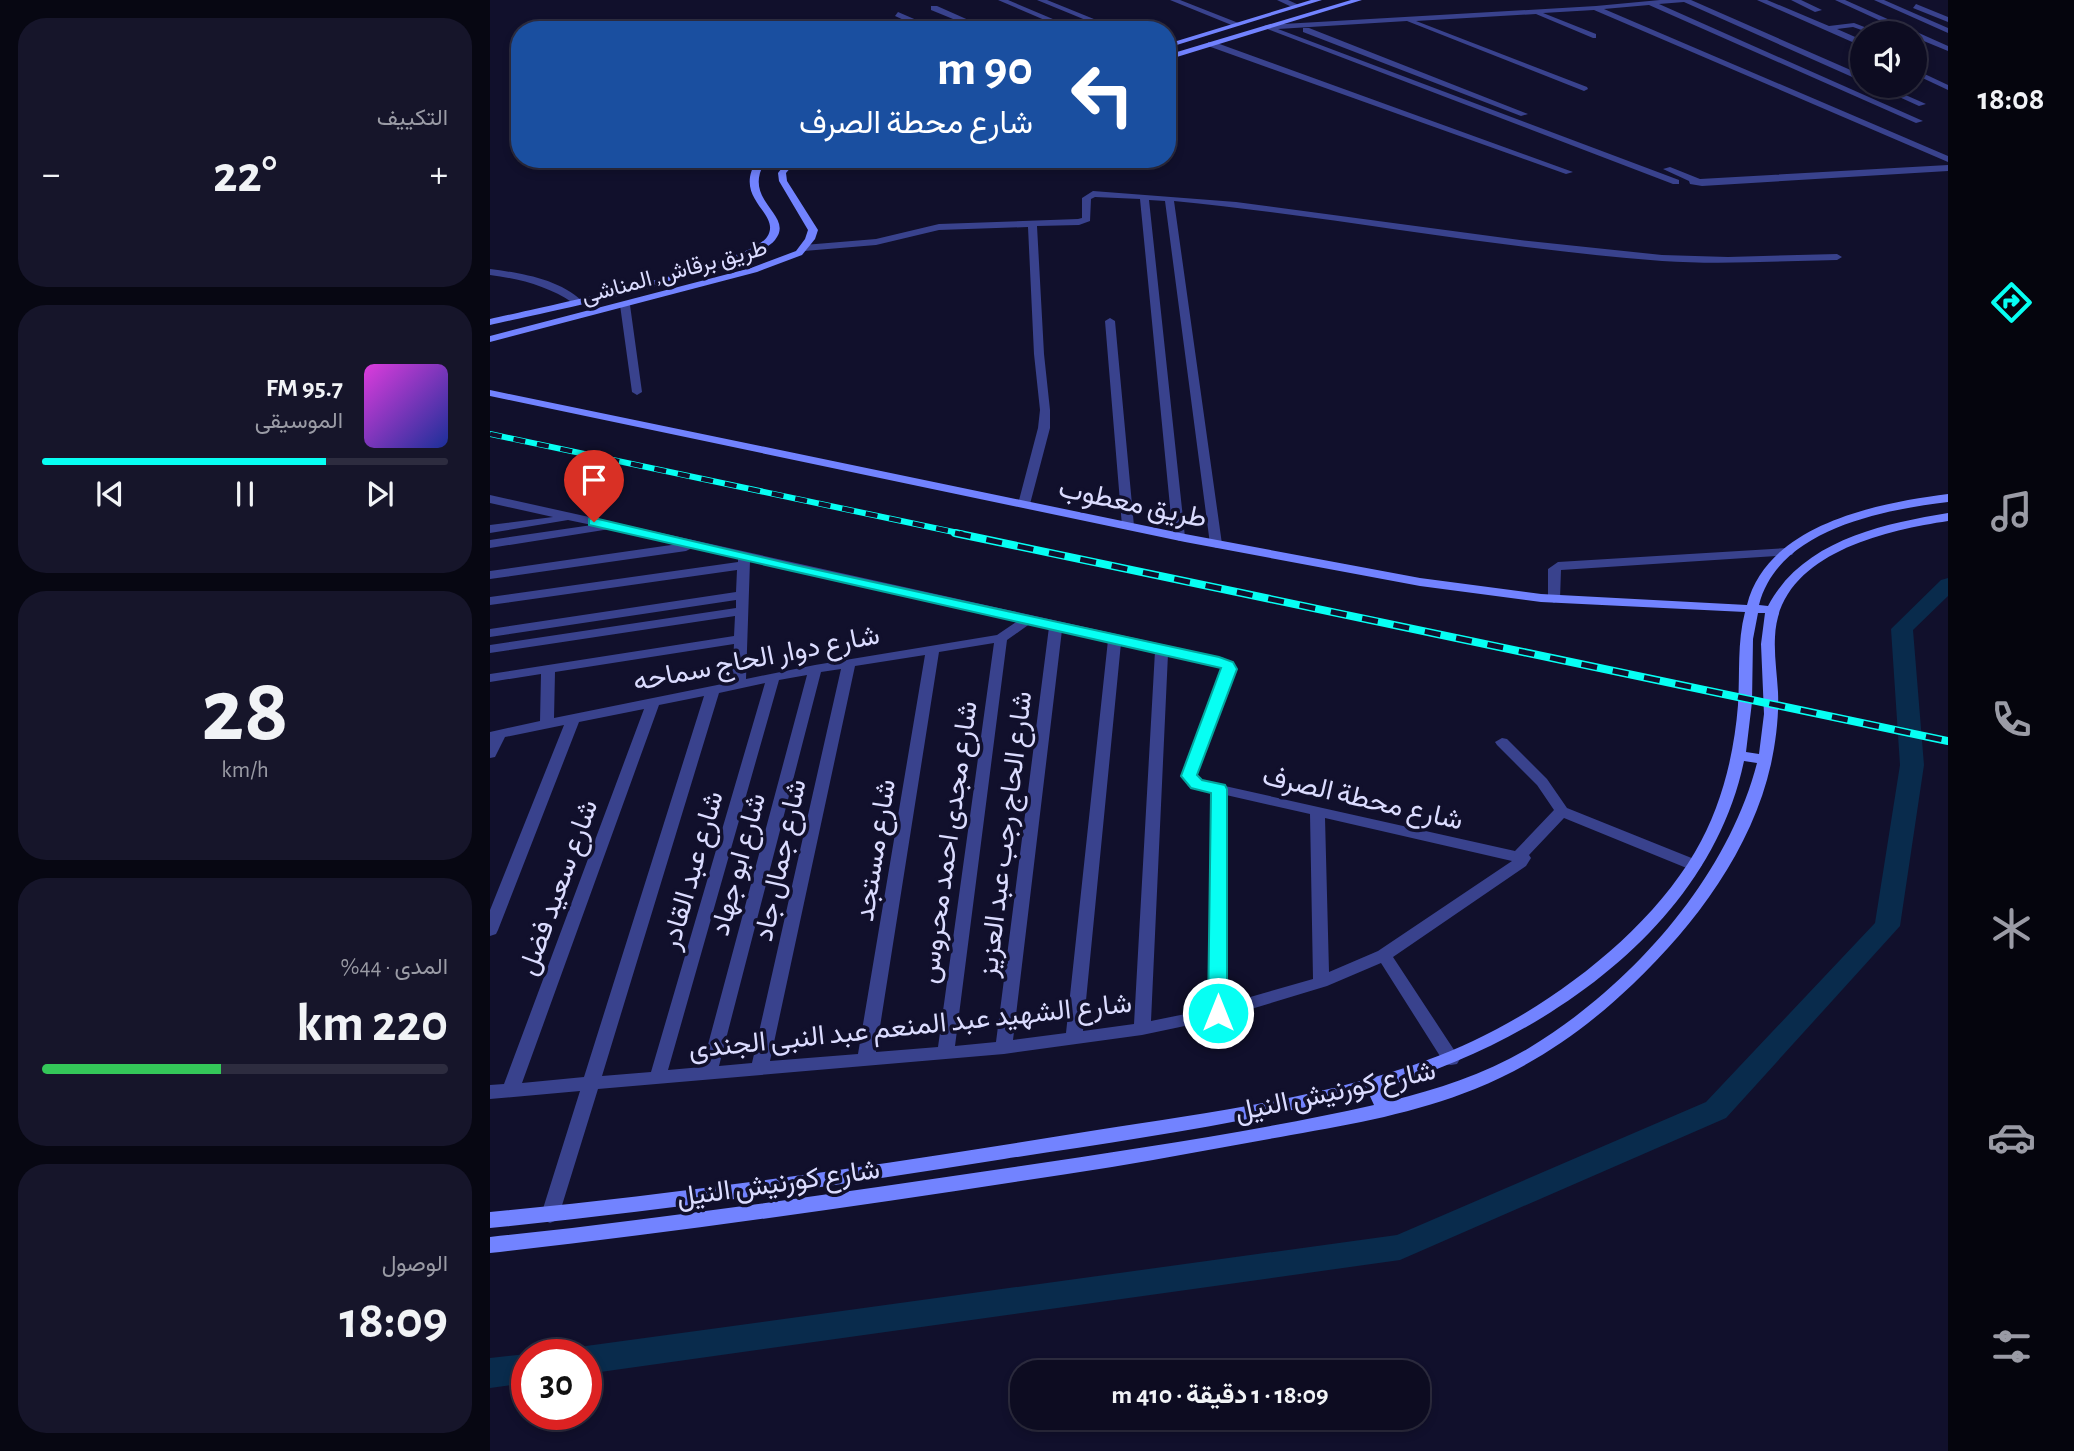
<!DOCTYPE html>
<html lang="ar">
<meta charset="utf-8">
<style>
body{margin:0;font-family:"Alegreya Sans",Vazirmatn,sans-serif;background:#16152a;color:#f1f3f6;direction:rtl;height:100vh;display:flex;flex-direction:column;font-size:26px;white-space:nowrap}
*{box-sizing:border-box;margin:0}
p{font-size:23px;color:#9a9ba5}
.icon{flex:none;width:38px;height:38px;fill:none;stroke:currentColor;stroke-width:2;stroke-linecap:round;stroke-linejoin:round}
.map{position:relative;flex:1;overflow:hidden;direction:ltr}
.sheet{display:flex;flex-direction:column;gap:18px;padding:18px;background:#070712;width:490px}
.sheet>*{flex:none}
.guide{position:absolute;left:21px;top:21px;width:665px;height:147px;border-radius:28px;box-shadow:0 4px 10px #0003,0 0 0 2px #2d2c3f;direction:rtl;background:#1a4fa0;color:#fff;overflow:hidden}
.buttons{position:absolute;left:1360px;top:21px;display:grid;gap:14px}
.buttons a{display:grid;place-items:center;width:77px;height:77px;border-radius:50%;background:#0d0c21;box-shadow:0 4px 10px #0003,0 0 0 2px #2d2c3f;font-size:35px}
.speed{position:absolute;left:21px;top:1339px;display:flex;gap:14px;font-size:35px;font-weight:700;text-align:center}
.speed>*{display:grid;place-content:center;width:91px;height:91px;border-radius:50%;background:#0d0c21;box-shadow:0 4px 10px #0003,0 0 0 2px #2d2c3f;line-height:1}
.speed .limit{border:10px solid #d22;background:#fff;color:#111}
.pin{position:absolute;display:grid;place-items:center;width:60px;height:60px;color:#fff;margin:-72px -30px;border-radius:50% 50% 50% 0;rotate:-45deg;box-shadow:0 0 7px #0007}
.pin .icon{rotate:45deg}
.me{position:absolute;width:77px;margin:-38px;rotate:0deg;stroke-linejoin:round;filter:drop-shadow(0 0 5px #0008)}
.turn{display:flex;align-items:center;gap:24px;height:147px;padding:0 28px;font-size:32px}
.turn .icon{width:91px;height:91px;stroke-width:2.5}
.turn b{display:block;font-size:49px;line-height:60px}
.big{font-size:52px;font-weight:700;line-height:1.1}
.sheet .card{flex:1;display:flex;flex-direction:column;justify-content:center;gap:10px;min-width:0;padding:0 24px;border-radius:28px;background:#16152a}
.sheet .dial{align-items:center;gap:0}
.dial b{font-size:91px;line-height:1}
.song{display:flex;align-items:center;gap:21px}
.cover{width:84px;height:84px;border-radius:10px;background:linear-gradient(135deg,hsl(300 70% 55%),hsl(230 70% 35%))}
.played{height:7px;border-radius:4px;background:linear-gradient(90deg,#07fff3 70%,#2d2c3f 70%)}
.keys{display:flex;justify-content:space-around;direction:ltr}
.heat{display:flex;justify-content:space-between;align-items:center;font-size:38px;direction:ltr}
.charge{height:10px;border-radius:5px;background:linear-gradient(90deg,#34c759 44%,#2d2c3f 0)}
.trip{position:absolute;left:520px;top:1360px;width:420px;height:70px;border-radius:28px;background:#0d0c21;box-shadow:0 4px 10px #0003,0 0 0 2px #2d2c3f;font-weight:700;line-height:70px;text-align:center;direction:rtl}
main{display:flex;flex:1;min-height:0}
.menu{display:flex;flex-direction:column;width:126px;justify-content:space-around;align-items:center;background:#05050d;color:#9a9ba5}
.menu .icon{width:49px;height:49px}
.menu .current{color:#07fff3}
.menu b{font-size:32px;color:#f1f3f6}
.map>svg:first-child{display:block}
.lines{fill:none;stroke-linecap:round;stroke-linejoin:round}
.canal{fill:#092b4c;fill-rule:evenodd}
.street{fill:#39428d;fill-rule:evenodd}
.secondary{fill:#7283ff;fill-rule:evenodd}
.rail-far1-casing{stroke:#07fff3;stroke-width:6}
.rail-casing{stroke:#07fff3;stroke-width:8}
.rail-far1{stroke:#11102c;stroke-width:4.5;stroke-dasharray:12;stroke-linecap:butt}
.rail{stroke:#11102c;stroke-width:5;stroke-dasharray:16;stroke-linecap:butt}
.route{fill:#07fff3;stroke:#05a69e;stroke-width:2}
.labels{text-anchor:middle;stroke-width:7;stroke-linejoin:round;paint-order:stroke}
.far-street-label{font-size:23px;fill:#dbdcff;stroke:#11102c}
.street-label{font-size:28px;fill:#dbdcff;stroke:#11102c}
</style>
<main>
<nav class="menu">
<b>18:08</b>
<svg class="icon current" aria-label="directions" viewBox="0 0 24 24"><path d="M12 3l9 9-9 9-9-9zM9 14v-3h6M13 9l2 2-2 2"/></svg>
<svg class="icon" aria-label="music" viewBox="0 0 24 24"><path d="M9 18V5l10-2v13"/><circle cx="6" cy="18" r="3"/><circle cx="16" cy="16" r="3"/></svg>
<svg class="icon" aria-label="phone" viewBox="0 0 24 24"><path d="M5 4h4l2 5-3 2q2 4 5 5l2-3 5 2v4C11 20 4 13 5 4z"/></svg>
<svg class="icon" aria-label="climate" viewBox="0 0 24 24"><path d="M12 3v18M4 7l16 10M4 17L20 7"/></svg>
<svg class="icon" aria-label="car" viewBox="0 0 24 24"><path d="M5 17H2v-5l4-1 3-4h7l3 4 3 1v5h-3M9 17h6M6 11h13"/><circle cx="7" cy="17" r="2"/><circle cx="17" cy="17" r="2"/></svg>
<svg class="icon" aria-label="filters" viewBox="0 0 24 24"><path d="M4 7h16M4 17h16"/><circle cx="9" cy="7" r="2"/><circle cx="15" cy="17" r="2"/></svg>
</nav>
<div class="map">
<svg width="1458" height="1451" viewBox="0 0 1458 1451">
<rect width="100%" height="100%" fill="#11102c"/>
<g class="lines">
<path class="canal" d="M 1458,578 L 1458,596 L 1423,630 L 1434,765 L 1410,926 L 1236,1118 L 910,1260 L 96,1374 L 96,1354 L 82,1354 L 84,1350 L 96,1346 L 907,1235 L 1216,1102 L 1385,923 L 1410,765 L 1401,629 L 1451,580 Z
M 37,1354 L 40,1354 L 37,1354 L 37,1383 L 0,1388 L 0,1358 Z"/>
<path class="street" d="M 508,0 L 518,0 L 589,30 L 578,30 Z
M 547,0 L 557,0 L 631,30 L 620,30 Z
M 680,0 L 690,0 L 751,24 L 744,26 Z
M 787,0 L 798,0 L 811,6 L 804,8 Z
M 1170,0 L 1201,0 L 1372,75 L 1372,80 L 1369,80 L 1194,2 L 1169,4 L 1433,121 L 1426,123 L 1159,5 L 1114,9 L 1458,156 L 1458,162 L 1104,10 L 1053,13 L 1106,34 L 1106,38 L 1103,38 L 1046,14 L 926,21 L 1097,87 L 1098,89 L 1094,91 L 917,21 L 788,29 L 1189,180 L 1189,184 L 1183,184 L 772,27 L 776,25 L 1106,6 Z
M 1267,0 L 1277,0 L 1339,26 L 1364,23 L 1390,33 L 1380,33 L 1363,27 L 1347,29 L 1372,40 L 1372,45 L 1369,45 Z
M 1301,0 L 1311,0 L 1332,10 L 1325,12 Z
M 1345,0 L 1355,0 L 1458,46 L 1458,51 L 1424,37 L 1424,33 L 1417,33 Z
M 1384,0 L 1394,0 L 1458,28 L 1458,33 Z
M 1426,4 L 1458,17 L 1458,22 L 1423,8 Z
M 441,6 L 447,6 L 501,30 L 490,30 L 441,10 Z
M 408,12 L 445,28 L 446,30 L 436,30 L 405,16 Z
M 813,28 L 819,28 L 1038,114 L 1031,116 L 813,32 Z
M 718,42 L 724,42 L 1083,172 L 1076,174 L 718,46 Z
M 1424,49 L 1436,54 L 1432,56 L 1424,54 Z
M 1424,69 L 1458,85 L 1458,90 L 1424,74 Z
M 1385,86 L 1395,86 L 1436,104 L 1429,106 Z
M 1458,165 L 1458,171 L 1212,186 L 1200,184 L 1199,181 L 1173,169 L 1180,167 L 1210,179 Z
M 603,191 L 746,202 L 1030,240 L 1172,255 L 1238,257 L 1347,254 L 1352,257 L 1347,260 C 1289,261 1230,265 1172,261 C 1009,249 847,217 684,201 L 732,544 L 726,548 L 720,544 L 675,201 L 659,200 L 695,537 L 689,541 L 683,537 L 650,199 L 605,197 L 601,199 L 600,221 L 589,225 L 547,226 L 554,354 L 560,410 L 560,428 L 540,504 L 534,508 L 528,504 L 548,428 L 550,410 L 544,354 L 538,227 L 449,230 L 386,245 L 314,251 L 309,248 L 314,245 L 386,239 L 449,224 L 588,219 L 592,218 L 592,198 Z
M 0,269 C 30,273 69,279 92,301 L 83,303 C 58,286 30,279 0,275 Z
M 135,302 L 140,305 L 152,392 L 147,395 L 142,392 L 130,305 Z
M 620,318 L 625,321 L 644,526 L 638,530 L 632,526 L 615,321 Z
M 0,495 L 734,658 L 746,669 L 706,776 L 708,780 L 1025,851 L 1064,810 L 1047,785 L 1007,745 L 1005,742 L 1012,738 L 1017,739 L 1057,779 L 1077,808 L 1209,861 L 1212,865 L 1209,869 L 1199,869 L 1074,818 L 1039,855 L 1041,858 L 1036,866 L 903,957 L 970,1059 L 967,1064 L 961,1065 L 955,1064 L 891,963 L 837,986 L 728,1019 L 652,1035 L 514,1054 L 108,1089 L 69,1215 L 67,1220 L 60,1223 L 53,1220 L 51,1215 L 90,1091 L 0,1099 L 0,1085 L 14,1084 L 154,709 L 89,722 L 8,930 L 6,934 L 0,936 L 0,910 L 74,725 L 15,737 L 5,757 L 0,758 L 0,732 L 50,721 L 51,674 L 0,682 L 0,674 L 244,636 L 245,616 L 0,653 L 0,645 L 246,608 L 246,600 L 0,637 L 0,629 L 246,592 L 247,570 L 0,605 L 0,597 L 248,562 L 248,558 L 202,548 L 196,551 L 0,579 L 0,571 L 188,544 L 120,529 L 0,548 L 0,540 L 102,525 L 78,520 L 0,533 L 0,525 L 63,517 L 0,503 ZM 260,561 L 529,620 L 507,635 L 325,665 L 256,679 ZM 541,623 L 559,627 L 506,1042 L 465,1046 L 517,640 ZM 572,630 L 618,640 L 576,1033 L 523,1040 ZM 504,643 L 448,1047 L 386,1052 L 449,652 ZM 631,643 L 665,651 L 644,1024 L 593,1031 ZM 244,644 L 242,682 L 64,718 L 65,672 ZM 678,654 L 724,664 L 732,670 L 692,776 L 698,786 L 722,792 L 720,1009 L 661,1021 ZM 435,655 L 368,1054 L 280,1061 L 365,666 ZM 351,669 L 262,1063 L 229,1066 L 331,672 ZM 317,675 L 212,1067 L 178,1070 L 289,680 ZM 275,683 L 161,1072 L 112,1076 L 229,693 ZM 214,696 L 94,1077 L 32,1083 L 169,705 ZM 736,795 L 820,814 L 823,979 L 736,1004 ZM 835,818 L 1022,861 L 888,951 L 839,972 Z
M 1298,548 L 1302,549 L 1304,552 L 1302,555 L 1071,570 L 1070,599 L 1064,603 L 1058,599 L 1058,569 L 1068,562 Z"/>
<path class="secondary" d="M 821,0 L 832,0 L 677,48 L 677,44 Z
M 861,0 L 872,0 L 677,60 L 677,55 Z
M 268,159 L 277,159 C 248,201 306,214 285,240 C 260,271 49,314 0,325 L 0,319 C 44,309 258,265 277,237 C 293,213 240,199 268,159 Z
M 299,159 L 308,159 L 296,173 L 297,181 L 328,230 L 325,239 L 312,255 L 267,272 L 0,342 L 0,336 L 261,268 L 306,251 L 315,239 L 318,230 L 289,181 L 288,173 Z
M 0,390 L 695,534 L 930,578 L 1051,594 L 1257,605 C 1277,524 1388,503 1458,494 L 1458,502 C 1393,510 1288,529 1269,605 L 1278,606 C 1312,541 1391,524 1458,513 L 1458,521 C 1392,531 1288,555 1285,637 C 1284,655 1287,674 1288,692 C 1289,716 1286,741 1281,764 C 1262,849 1205,925 1143,984 C 1096,1029 1044,1065 985,1089 C 925,1113 864,1124 801,1135 C 741,1146 681,1157 622,1167 C 415,1199 208,1230 0,1253 L 0,1237 C 168,1219 336,1195 504,1170 C 631,1151 759,1133 884,1105 L 878,1092 C 759,1123 636,1140 514,1159 C 343,1186 172,1211 0,1228 L 0,1212 C 203,1193 405,1163 607,1130 C 727,1111 873,1093 983,1041 C 1066,1002 1158,932 1205,852 C 1231,808 1244,756 1248,705 C 1250,673 1247,643 1255,612 L 1051,602 L 930,586 L 695,542 L 0,396 ZM 1268,613 L 1275,613 L 1271,644 L 1274,714 L 1269,754 L 1256,752 L 1262,702 L 1263,639 ZM 1254,761 L 1267,763 C 1237,879 1140,987 1039,1048 C 996,1074 948,1089 900,1101 L 894,1087 C 1049,1042 1219,929 1254,761 Z"/>
<g class="rail-far1-casing">
<path id="rail-far1" d="M 0,434 L 473,534"/>
</g>
<g class="rail-casing">
<path id="rail" d="M 465,533 L 1458,741"/>
</g>
<use href="#rail-far1" class="rail-far1"/>
<use href="#rail" class="rail"/>
</g>
<path class="route" d="M 104,518 L 305,565 L 729,657 L 743,662 L 747,669 L 707,775 L 712,780 L 735,785 L 737,789 L 737,1013 L 735,1018 L 721,1018 L 718,1013 L 721,793 L 701,788 L 691,776 L 731,668 L 99,525 L 99,519 Z"/>
<g class="labels">
<g class="far-street-label">
<text transform="translate(184 271) rotate(-15)" y="8">طريق برقاش, المناشى</text>
</g>
<g class="street-label">
<text transform="translate(643 502) rotate(12)" y="10">طريق معطوب</text>
<text transform="translate(266 657) rotate(-11)" y="10">شارع دوار الحاج سماحه</text>
<text transform="translate(873 797) rotate(13)" y="10">شارع محطة الصرف</text>
<text transform="translate(514 834) rotate(-83)" y="10">شارع الحاج رجب عبد العزيز</text>
<text transform="translate(457 842) rotate(-82)" y="10">شارع مجدى احمد محروس</text>
<text transform="translate(384 850) rotate(-81)" y="10">شارع مستجد</text>
<text transform="translate(289 860) rotate(-78)" y="10">شارع جمال جاد</text>
<text transform="translate(247 864) rotate(-75)" y="10">شارع ابو جهاد</text>
<text transform="translate(201 870) rotate(-74)" y="10">شارع عبد القادر</text>
<text transform="translate(67 887) rotate(-70)" y="10">شارع سعيد فضل</text>
<text transform="translate(420 1025) rotate(-6)" y="10">شارع الشهيد عبد المنعم عبد النبى الجندى</text>
<text transform="translate(845 1090) rotate(-12)" y="10">شارع كورنيش النيل</text>
<text transform="translate(288 1182) rotate(-8)" y="10">شارع كورنيش النيل</text>
</g>
</g>
</svg>
<div class="buttons">
<a><svg class="icon" aria-label="sound" viewBox="0 0 24 24"><path d="M4 9h4l5-4v14l-5-4H4zM17 9q2 3 0 6"/></svg></a>
</div>
<div class="speed"><div class="limit">30</div></div>
<div class="pin" style="left:104px;top:522px;background:#d93025"><svg class="icon" aria-label="arrive" viewBox="0 0 24 24"><path d="M6 21V4h12l-3 4 3 4H6"/></svg></div>
<svg class="me" style="left:728px;top:1013px" viewBox="-20 -20 40 40"><circle r="17" fill="#07fff3" stroke="#fff" stroke-width="3"/><path d="M0-11L8 9 0 5-8 9z" fill="#fff"/></svg>
<div class="trip">18:09 · 1 دقيقة · 410 m</div>
<div class="guide">
<div class="turn"><svg class="icon" aria-label="left" viewBox="0 0 24 24"><path d="M17 20v-9H6M10 6l-5 5 5 5"/></svg><div><b>90 m</b>شارع محطة الصرف</div></div>
</div>
</div>
<section class="sheet">
<div class="card"><p>التكييف</p>
<div class="heat"><a>−</a><b class="big">22°</b><a>+</a></div>
</div>
<div class="card">
<div class="song"><i class="cover"></i><div><b>95.7 FM</b><p>الموسيقى</p></div></div>
<div class="played"></div>
<div class="keys"><svg class="icon" aria-label="previous" viewBox="0 0 24 24"><path d="M18 5L8 12l10 7zM5 5v14"/></svg><svg class="icon" aria-label="pause" viewBox="0 0 24 24"><path d="M8 5v14M16 5v14"/></svg><svg class="icon" aria-label="next" viewBox="0 0 24 24"><path d="M6 5l10 7-10 7zM19 5v14"/></svg></div>
</div>
<div class="card dial"><b>28</b><p>km/h</p></div>
<div class="card"><p>المدى · 44%</p><b class="big">220 km</b><div class="charge"></div></div>
<div class="card"><p>الوصول</p><b class="big">18:09</b></div>
</section>
</main>
